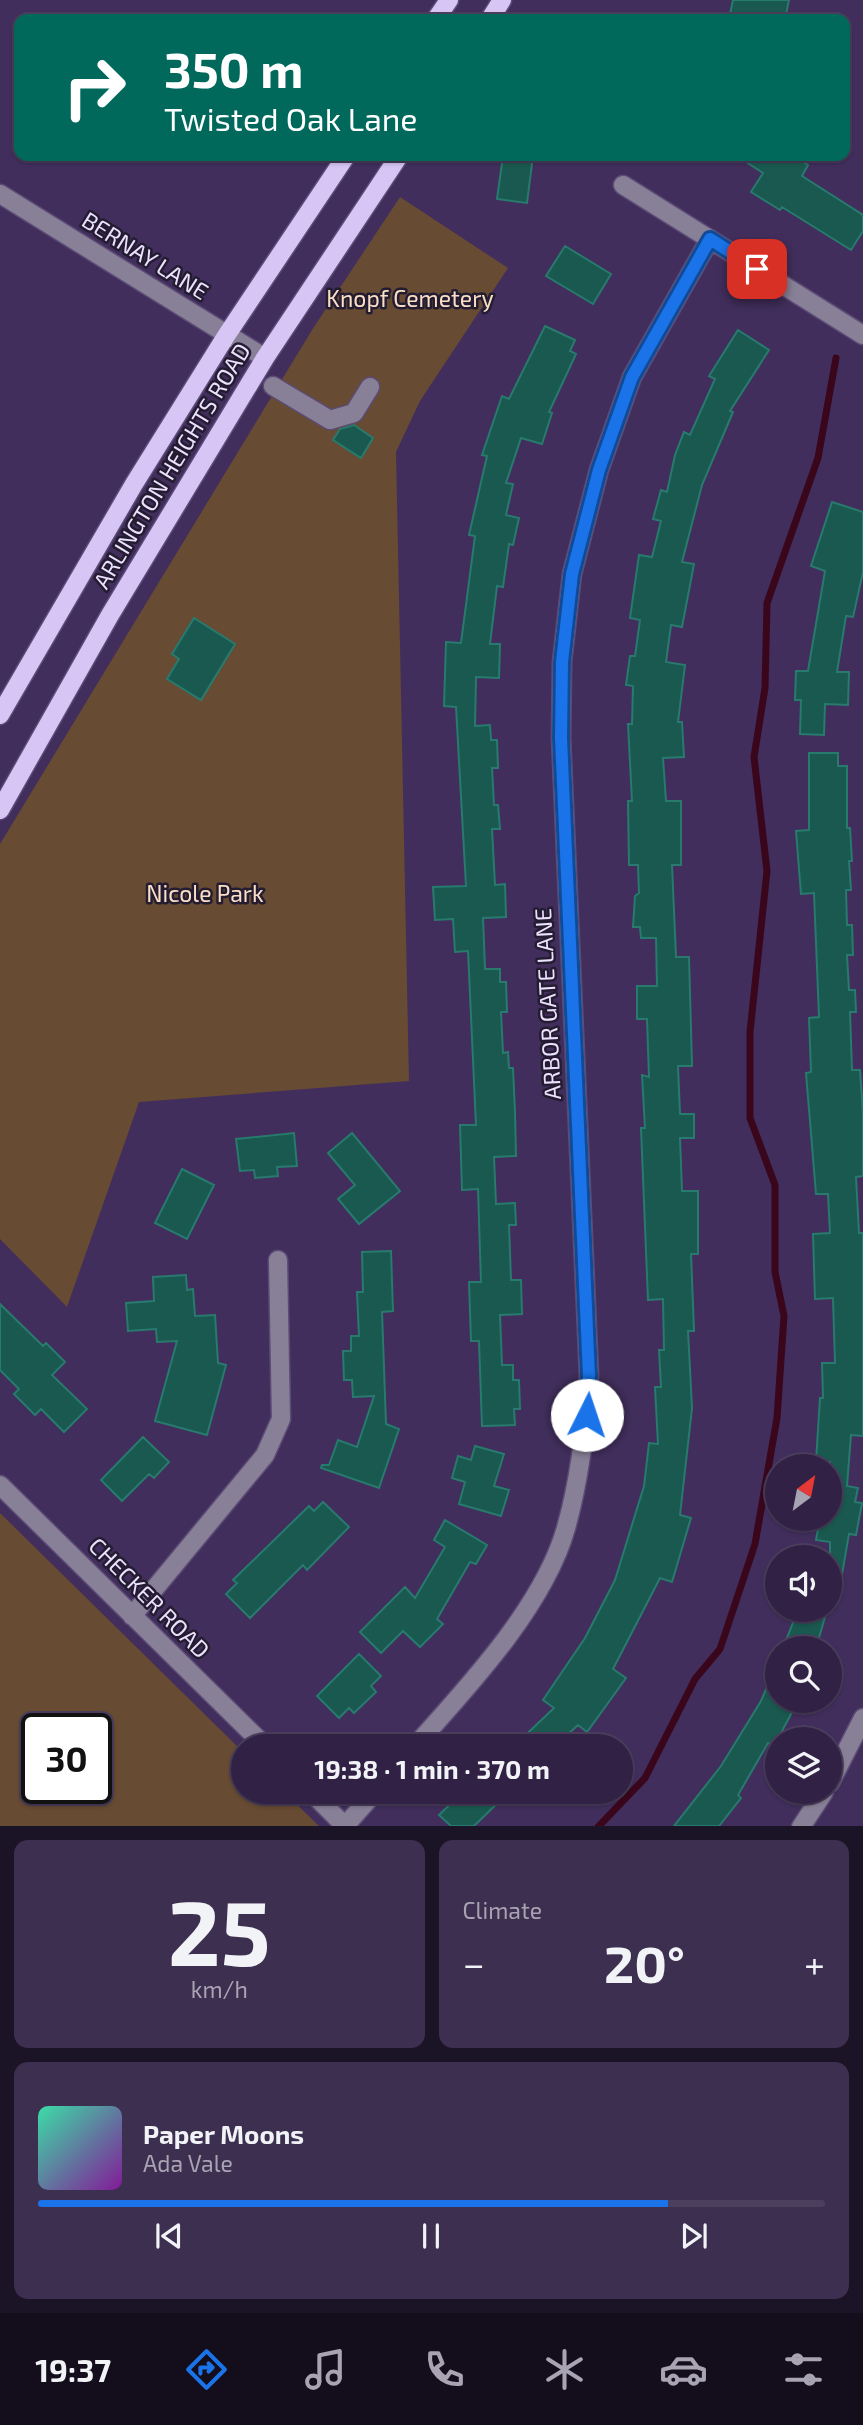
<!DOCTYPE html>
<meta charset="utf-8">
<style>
body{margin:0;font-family:"Exo 2",sans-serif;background:#3d2f50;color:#f1f3f6;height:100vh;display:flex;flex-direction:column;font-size:26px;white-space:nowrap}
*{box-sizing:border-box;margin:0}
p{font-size:23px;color:#a8a4b3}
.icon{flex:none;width:38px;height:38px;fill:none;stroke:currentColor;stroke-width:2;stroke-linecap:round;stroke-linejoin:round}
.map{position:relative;height:1826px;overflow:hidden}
.drawer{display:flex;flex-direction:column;gap:14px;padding:14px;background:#1b1326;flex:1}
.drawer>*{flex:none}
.top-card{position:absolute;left:14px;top:14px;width:836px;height:147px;border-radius:14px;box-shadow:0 2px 5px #0004,0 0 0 2px #4c3f5e;background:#00695c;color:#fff;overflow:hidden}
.needle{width:46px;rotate:32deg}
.controls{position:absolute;left:765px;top:1454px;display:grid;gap:14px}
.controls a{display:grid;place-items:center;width:77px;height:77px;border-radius:50%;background:#312245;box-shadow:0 2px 5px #0004,0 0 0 2px #4c3f5e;font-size:35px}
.speed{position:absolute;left:21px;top:1713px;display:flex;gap:14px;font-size:35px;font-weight:700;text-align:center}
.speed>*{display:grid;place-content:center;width:91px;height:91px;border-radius:50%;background:#312245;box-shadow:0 2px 5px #0004,0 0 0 2px #4c3f5e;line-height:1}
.speed .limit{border:4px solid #111;border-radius:10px;background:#fff;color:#111}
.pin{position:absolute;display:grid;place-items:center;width:60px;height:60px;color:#fff;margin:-30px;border-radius:14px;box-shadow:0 4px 10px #0006}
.me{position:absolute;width:77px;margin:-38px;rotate:4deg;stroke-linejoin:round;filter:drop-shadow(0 0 5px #0008)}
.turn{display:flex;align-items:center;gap:24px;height:147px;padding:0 35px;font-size:32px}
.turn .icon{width:91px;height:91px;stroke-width:2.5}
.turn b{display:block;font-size:49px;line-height:60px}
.big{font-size:52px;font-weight:700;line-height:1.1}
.drawer .card{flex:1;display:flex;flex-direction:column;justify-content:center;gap:10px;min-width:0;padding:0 24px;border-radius:14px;background:#3d2f50}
.drawer .dial{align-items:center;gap:0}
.dial b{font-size:91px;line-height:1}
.song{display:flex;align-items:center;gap:21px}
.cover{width:84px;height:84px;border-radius:10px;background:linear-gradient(135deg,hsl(160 70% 55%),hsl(290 70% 35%))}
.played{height:7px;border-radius:4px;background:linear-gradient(90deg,#1a73e8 80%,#4c3f5e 80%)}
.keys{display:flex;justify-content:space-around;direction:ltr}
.heat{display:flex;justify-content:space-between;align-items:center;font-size:38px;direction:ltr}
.drawer .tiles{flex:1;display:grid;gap:14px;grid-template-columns:1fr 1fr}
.card:last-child{grid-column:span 2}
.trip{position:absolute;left:231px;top:1734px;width:402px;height:70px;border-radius:35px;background:#312245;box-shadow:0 2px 5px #0004,0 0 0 2px #4c3f5e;font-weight:700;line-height:70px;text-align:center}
.tabs{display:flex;height:112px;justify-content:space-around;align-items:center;background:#140e1c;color:#a8a4b3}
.tabs .icon{width:49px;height:49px}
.tabs .current{color:#1a73e8}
.tabs b{font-size:32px;color:#f1f3f6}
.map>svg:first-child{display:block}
.green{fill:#674b33;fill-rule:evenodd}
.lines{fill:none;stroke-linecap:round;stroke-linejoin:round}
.stream{stroke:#3a061b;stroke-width:7}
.building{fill:#1a594f;stroke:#287a6e;stroke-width:2}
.minor-casing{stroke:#5c4b76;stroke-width:21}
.major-casing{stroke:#5c4b76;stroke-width:21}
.minor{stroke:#888097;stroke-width:18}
.major{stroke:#d6c5f5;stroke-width:18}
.route-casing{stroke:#114b97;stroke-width:18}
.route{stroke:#1a73e8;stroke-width:12}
.labels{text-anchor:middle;stroke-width:5;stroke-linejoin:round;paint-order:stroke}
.street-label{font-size:23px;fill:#ece2ff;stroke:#241c31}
.park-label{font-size:23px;fill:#fbdec6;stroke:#241c31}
</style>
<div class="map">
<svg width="863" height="1827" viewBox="0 0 863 1827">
<rect width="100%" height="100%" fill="#412e5c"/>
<path class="green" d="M 400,197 L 508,268 L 420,401 L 396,452 L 409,1081 L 139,1102 L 67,1307 L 0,1239 L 0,844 L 312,330 Z
M 0,1513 L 243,1752 L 243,1792 L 284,1792 L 319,1826 L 0,1826 ZM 37,1729 L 96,1729 L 96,1788 L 37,1788 Z"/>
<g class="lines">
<path class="stream" d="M 598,1827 L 645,1778 L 695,1679 L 720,1649 L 755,1544 L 777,1418 L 784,1316 L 775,1272 L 775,1185 L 750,1118 L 750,1032 L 767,871 L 754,757 L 765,688 L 767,603 L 818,458 L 836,358"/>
</g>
<path class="building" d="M 733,0 L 789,0 L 785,19 L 729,19 Z
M 503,156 L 533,156 L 527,203 L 497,199 Z
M 737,156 L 794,156 L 808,165 L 802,176 L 863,215 L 863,231 L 851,250 L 782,207 L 780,210 L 751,192 L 763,173 Z
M 565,246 L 611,274 L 593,304 L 546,276 Z
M 545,326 L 575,340 L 570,351 L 576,354 L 549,412 L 552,413 L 542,444 L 521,438 L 506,483 L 513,484 L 506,515 L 519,518 L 513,545 L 509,544 L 503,587 L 497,586 L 490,644 L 500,644 L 499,678 L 476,677 L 475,726 L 490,725 L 491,740 L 497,740 L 498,768 L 492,768 L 494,805 L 498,805 L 500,829 L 492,829 L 495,885 L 505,884 L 506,917 L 483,918 L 485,969 L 500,969 L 500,982 L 506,982 L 507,1012 L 501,1012 L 503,1053 L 508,1052 L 509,1068 L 513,1068 L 515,1112 L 516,1156 L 494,1157 L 496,1204 L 515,1203 L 516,1225 L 509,1225 L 511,1280 L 521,1280 L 522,1314 L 500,1315 L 502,1365 L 513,1365 L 513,1380 L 519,1380 L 520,1409 L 514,1409 L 515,1425 L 482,1426 L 479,1341 L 471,1341 L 469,1282 L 481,1282 L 478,1189 L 462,1190 L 460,1125 L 476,1125 L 468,951 L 455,952 L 453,919 L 435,920 L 433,887 L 466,886 L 456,707 L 444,706 L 446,642 L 461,643 L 475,536 L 469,535 L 487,456 L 482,455 L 502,396 L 509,399 Z
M 738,330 L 769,350 L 730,411 L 733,412 L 702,485 L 682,562 L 694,564 L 682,627 L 671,625 L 666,662 L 685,665 L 678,722 L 682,722 L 684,757 L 663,758 L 666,801 L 681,801 L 681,865 L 672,865 L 676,957 L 689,957 L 692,1066 L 678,1066 L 680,1114 L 694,1114 L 694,1138 L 680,1138 L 682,1191 L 698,1191 L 698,1254 L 691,1254 L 694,1331 L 688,1331 L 692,1408 L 680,1515 L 691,1518 L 672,1582 L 660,1578 L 613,1669 L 626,1678 L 587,1732 L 578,1725 L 555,1746 L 514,1746 L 554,1708 L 543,1700 L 585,1638 L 615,1580 L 644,1486 L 649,1443 L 658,1444 L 655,1387 L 661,1387 L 659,1350 L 664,1350 L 663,1299 L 648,1300 L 641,1128 L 645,1128 L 642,1075 L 649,1077 L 647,1019 L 637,1019 L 637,986 L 657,986 L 656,938 L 641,938 L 640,927 L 633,927 L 635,896 L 639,893 L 638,865 L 629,865 L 628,801 L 632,801 L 628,724 L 632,724 L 633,686 L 626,685 L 630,656 L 635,656 L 640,620 L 630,618 L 639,555 L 652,557 L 661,521 L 653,519 L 661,490 L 667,492 L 675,455 L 684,432 L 690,435 L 715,379 L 709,376 Z
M 354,425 L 373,438 L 361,458 L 333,440 L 340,429 Z
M 832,502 L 863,512 L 863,572 L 853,617 L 846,616 L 837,672 L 849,672 L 848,705 L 825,704 L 824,735 L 800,734 L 801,700 L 795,700 L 796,671 L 808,671 L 825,571 L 811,566 Z
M 194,618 L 235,644 L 201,700 L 167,679 L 179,659 L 172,654 Z
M 809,753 L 838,753 L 838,766 L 847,766 L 847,828 L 850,828 L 852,861 L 849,861 L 851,890 L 846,890 L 847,925 L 852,925 L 853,955 L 847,955 L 849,990 L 855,990 L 856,1012 L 850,1012 L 852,1070 L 860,1070 L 863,1113 L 863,1176 L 856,1177 L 859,1233 L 863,1233 L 863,1436 L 851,1435 L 847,1486 L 858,1488 L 855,1502 L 862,1503 L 856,1535 L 849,1534 L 839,1592 L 830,1591 L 830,1542 L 816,1540 L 820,1519 L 830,1519 L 830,1462 L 816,1461 L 820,1398 L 823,1398 L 822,1363 L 835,1363 L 833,1298 L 815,1299 L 813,1234 L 830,1233 L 828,1194 L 816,1194 L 806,1073 L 811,1072 L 809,1018 L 819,1017 L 814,893 L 801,894 L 796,831 L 809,830 Z
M 294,1133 L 297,1166 L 277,1167 L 278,1176 L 255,1178 L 254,1170 L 240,1171 L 236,1139 Z
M 352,1133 L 400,1191 L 359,1224 L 338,1199 L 355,1185 L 328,1153 Z
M 182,1169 L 214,1185 L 187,1239 L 155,1223 Z
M 391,1251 L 393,1311 L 382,1312 L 386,1424 L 399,1429 L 379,1488 L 321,1468 L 322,1465 L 329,1465 L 338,1440 L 357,1447 L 374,1396 L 353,1397 L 352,1380 L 344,1380 L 343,1351 L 351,1351 L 351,1336 L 359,1336 L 357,1292 L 363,1292 L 362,1252 Z
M 186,1275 L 187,1290 L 193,1289 L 195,1316 L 215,1315 L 218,1363 L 226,1365 L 207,1435 L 155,1421 L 177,1341 L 157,1342 L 156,1329 L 128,1331 L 126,1303 L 154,1301 L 153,1277 Z
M 0,1304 L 43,1346 L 46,1343 L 65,1362 L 52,1375 L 87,1409 L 64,1432 L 41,1409 L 35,1415 L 14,1394 L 19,1389 L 0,1370 Z
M 143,1437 L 169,1462 L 154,1478 L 149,1474 L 122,1501 L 101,1480 Z
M 475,1446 L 504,1454 L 494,1486 L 509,1490 L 501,1516 L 459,1504 L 465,1482 L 452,1478 L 458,1456 L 471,1460 Z
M 323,1502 L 349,1527 L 307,1570 L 303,1565 L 250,1618 L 226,1594 L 237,1583 L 233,1580 L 309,1506 L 314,1511 Z
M 445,1520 L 487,1545 L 476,1564 L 470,1562 L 437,1619 L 443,1624 L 420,1647 L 403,1631 L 381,1653 L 360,1632 L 405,1587 L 415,1598 L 445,1547 L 434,1540 Z
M 798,1610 L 827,1610 L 816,1648 L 783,1648 Z
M 359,1654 L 381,1676 L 371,1686 L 376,1692 L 354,1713 L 349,1708 L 339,1718 L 317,1696 Z
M 777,1663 L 777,1701 L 798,1701 L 774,1746 L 768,1743 L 738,1795 L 741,1798 L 719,1826 L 674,1826 L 721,1766 L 761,1701 Z
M 463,1792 L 509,1792 L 474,1826 L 451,1826 L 439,1815 Z"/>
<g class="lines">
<g class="minor-casing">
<path id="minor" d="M 623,185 L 863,335
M 0,194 L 265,358
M 273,386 L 330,420 L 354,413 L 370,387
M 0,1485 L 265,1746
M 132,1616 L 265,1455 L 281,1419 L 278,1260
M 415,1746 C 468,1687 544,1606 566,1528 C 580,1478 586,1427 589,1375 L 561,738 L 562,662 L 572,574 L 599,470 L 632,377 L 710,239
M 830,1783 L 863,1718
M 311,1792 L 346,1827
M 345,1826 L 375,1792
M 801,1827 L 824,1792"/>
</g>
<g class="major-casing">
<path id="major" d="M 436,19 L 449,0
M 490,19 L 502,0
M 0,715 L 134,484 L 226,336 L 346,156
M 0,810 L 110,615 L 265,358 L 399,156"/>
</g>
<use href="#minor" class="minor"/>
<use href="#major" class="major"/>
</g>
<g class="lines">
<g class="route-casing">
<path id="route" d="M 587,1415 L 589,1376 L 561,738 L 562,662 L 572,574 L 599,470 L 632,377 L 710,239 L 757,269"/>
</g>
<use href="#route" class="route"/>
</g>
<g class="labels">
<g class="street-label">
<text transform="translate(145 256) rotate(32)" y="8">BERNAY LANE</text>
<text transform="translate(172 466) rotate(-59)" y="8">ARLINGTON HEIGHTS ROAD</text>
<text transform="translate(548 1004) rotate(-93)" y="8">ARBOR GATE LANE</text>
<text transform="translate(149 1598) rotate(45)" y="8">CHECKER ROAD</text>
</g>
<g class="park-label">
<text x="410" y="307">Knopf Cemetery</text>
<text x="205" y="902">Nicole Park</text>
</g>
</g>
</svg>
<div class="controls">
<a><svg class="needle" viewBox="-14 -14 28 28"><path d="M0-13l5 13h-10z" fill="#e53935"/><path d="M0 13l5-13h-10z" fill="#a8a4b3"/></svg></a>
<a><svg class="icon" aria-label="sound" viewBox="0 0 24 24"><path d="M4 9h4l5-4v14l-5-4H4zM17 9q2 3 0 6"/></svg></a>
<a><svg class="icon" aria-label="search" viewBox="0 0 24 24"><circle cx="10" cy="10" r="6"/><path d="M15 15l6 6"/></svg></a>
<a><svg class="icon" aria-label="layers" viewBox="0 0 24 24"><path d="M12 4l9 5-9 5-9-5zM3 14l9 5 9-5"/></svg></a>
</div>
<div class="speed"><div class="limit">30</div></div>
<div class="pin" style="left:757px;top:269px;background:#d93025"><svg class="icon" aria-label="arrive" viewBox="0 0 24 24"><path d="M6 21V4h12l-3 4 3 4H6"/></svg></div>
<svg class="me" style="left:587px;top:1415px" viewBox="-20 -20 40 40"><circle r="19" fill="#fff"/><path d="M0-13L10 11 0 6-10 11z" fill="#1a73e8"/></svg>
<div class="trip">19:38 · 1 min · 370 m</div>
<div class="top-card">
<div class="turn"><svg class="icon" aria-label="right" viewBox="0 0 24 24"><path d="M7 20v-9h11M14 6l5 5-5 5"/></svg><div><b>350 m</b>Twisted Oak Lane</div></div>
</div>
</div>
<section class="drawer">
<div class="tiles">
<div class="card dial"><b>25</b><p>km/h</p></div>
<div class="card"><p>Climate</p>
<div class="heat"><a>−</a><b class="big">20°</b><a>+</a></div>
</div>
<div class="card">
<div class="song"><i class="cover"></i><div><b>Paper Moons</b><p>Ada Vale</p></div></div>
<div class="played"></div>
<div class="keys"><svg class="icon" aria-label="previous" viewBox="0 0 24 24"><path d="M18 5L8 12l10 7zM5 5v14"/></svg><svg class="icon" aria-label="pause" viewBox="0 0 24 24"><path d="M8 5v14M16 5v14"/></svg><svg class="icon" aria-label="next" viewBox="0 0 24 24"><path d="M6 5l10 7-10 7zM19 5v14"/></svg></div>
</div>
</div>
</section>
<nav class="tabs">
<b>19:37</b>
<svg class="icon current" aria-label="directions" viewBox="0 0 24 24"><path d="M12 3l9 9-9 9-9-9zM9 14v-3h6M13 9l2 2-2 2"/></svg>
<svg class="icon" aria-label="music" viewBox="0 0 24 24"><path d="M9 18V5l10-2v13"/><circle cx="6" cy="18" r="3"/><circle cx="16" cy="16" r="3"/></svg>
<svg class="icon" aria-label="phone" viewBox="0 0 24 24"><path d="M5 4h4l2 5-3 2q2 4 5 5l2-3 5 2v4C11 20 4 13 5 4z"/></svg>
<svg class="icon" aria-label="climate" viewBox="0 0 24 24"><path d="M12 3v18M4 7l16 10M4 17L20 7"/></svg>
<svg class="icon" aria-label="car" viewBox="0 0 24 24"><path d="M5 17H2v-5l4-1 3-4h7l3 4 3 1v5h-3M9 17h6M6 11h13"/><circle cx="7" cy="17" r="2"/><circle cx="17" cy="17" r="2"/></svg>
<svg class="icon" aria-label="filters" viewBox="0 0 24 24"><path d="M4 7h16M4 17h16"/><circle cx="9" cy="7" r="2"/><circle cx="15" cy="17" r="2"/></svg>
</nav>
